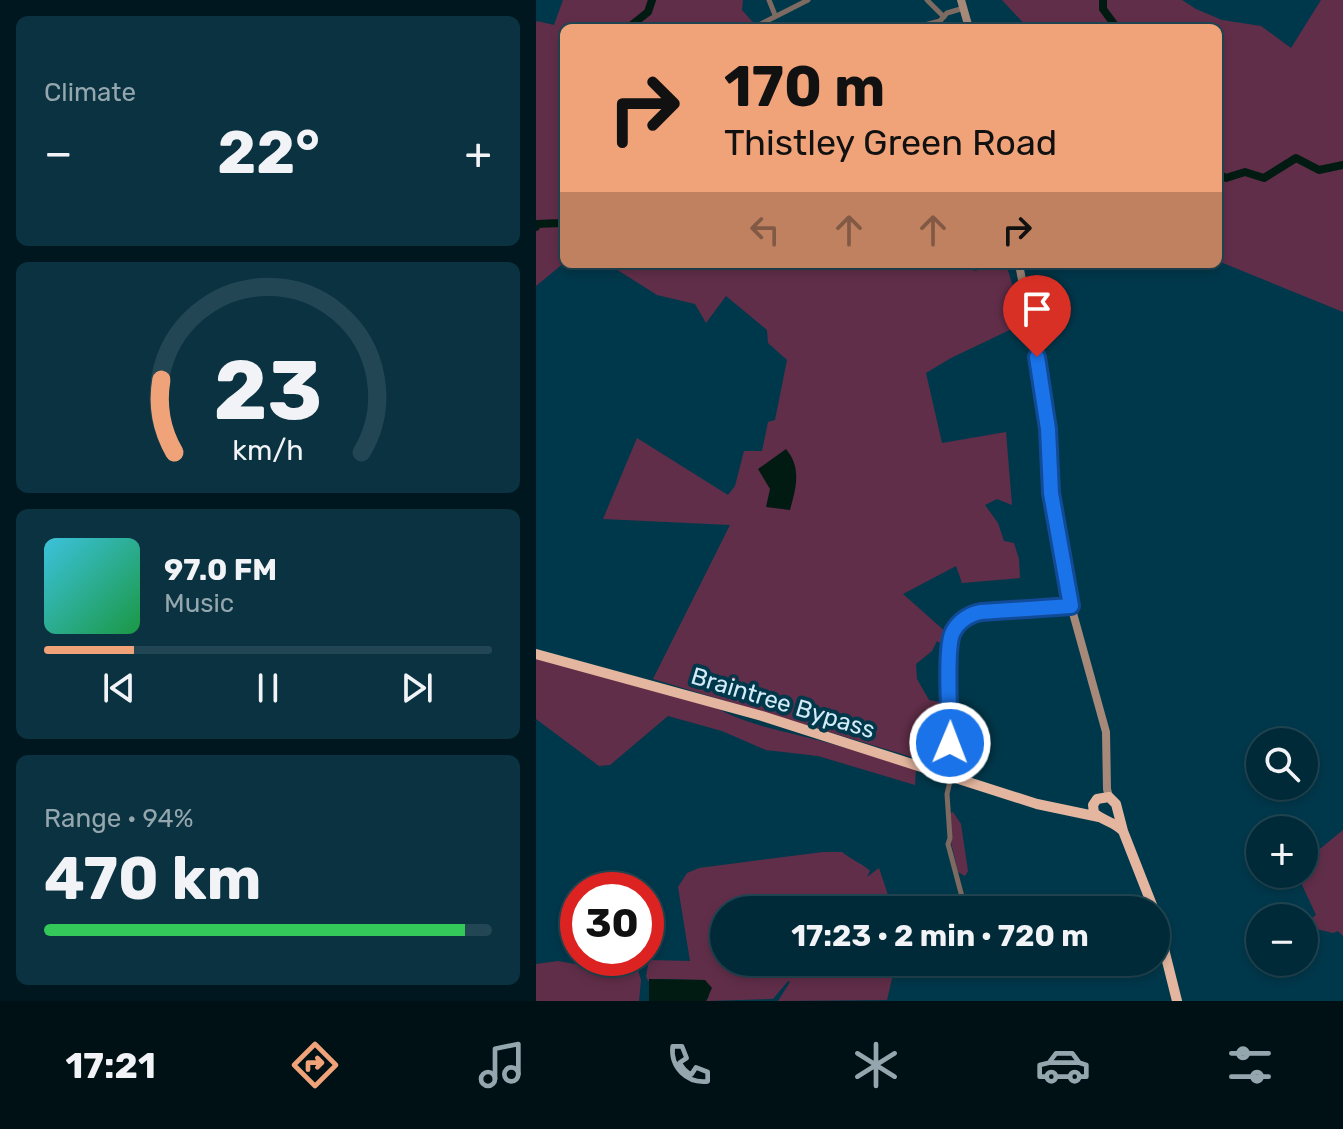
<!DOCTYPE html>
<meta charset="utf-8">
<style>
body{margin:0;font-family:Rubik,sans-serif;background:#0a3240;color:#f1f3f6;height:100vh;display:flex;flex-direction:column;font-size:30px;white-space:nowrap}
*{box-sizing:border-box;margin:0}
p{font-size:26px;color:#95a7ae}
.icon{flex:none;width:44px;height:44px;fill:none;stroke:currentColor;stroke-width:2;stroke-linecap:round;stroke-linejoin:round}
.map{position:relative;flex:1;overflow:hidden}
.details{display:flex;flex-direction:column;gap:16px;padding:16px;background:#00171f;width:536px}
.details>*{flex:none}
.hud{position:absolute;left:24px;top:24px;width:662px;height:244px;border-radius:12px;box-shadow:0 4px 12px #0003,0 0 0 2px #224653;background:#f0a279;color:#111;overflow:hidden}
.fabs{position:absolute;left:710px;top:728px;display:grid;gap:16px}
.fabs a{display:grid;place-items:center;width:72px;height:72px;border-radius:50%;background:#002a38;box-shadow:0 4px 12px #0003,0 0 0 2px #224653;font-size:40px}
.speed{position:absolute;left:24px;top:872px;display:flex;gap:16px;font-size:40px;font-weight:700;text-align:center}
.speed>*{display:grid;place-content:center;width:104px;height:104px;border-radius:50%;background:#002a38;box-shadow:0 4px 12px #0003,0 0 0 2px #224653;line-height:1}
.speed .limit{border:12px solid #d22;background:#fff;color:#111}
.pin{position:absolute;display:grid;place-items:center;width:68px;height:68px;color:#fff;margin:-82px -34px;border-radius:50% 50% 50% 0;rotate:-45deg;box-shadow:0 0 8px #0007}
.pin .icon{rotate:45deg}
.me{position:absolute;width:88px;margin:-44px;rotate:1deg;stroke-linejoin:round;filter:drop-shadow(0 0 6px #0008)}
.turn{display:flex;align-items:center;gap:28px;height:168px;padding:0 32px;font-size:36px}
.turn .icon{width:104px;height:104px;stroke-width:2.5}
.turn b{display:block;font-size:56px;line-height:68px}
.lanes{display:flex;align-items:center;height:76px;padding:0 32px;background:#0003;justify-content:center;gap:40px;direction:ltr}
.lanes .off{opacity:.35}
.big{font-size:60px;font-weight:700;line-height:1.1}
.details .tile{flex:1;display:flex;flex-direction:column;justify-content:center;gap:12px;min-width:0;padding:0 28px;border-radius:12px;background:#0a3240}
.details .dial{align-items:center;gap:0}
.dial svg{height:208px;overflow:visible;fill:none;stroke:#224653;stroke-width:7;stroke-linecap:round;text-anchor:middle}
.dial text{fill:#f1f3f6;stroke:none}
.song{display:flex;align-items:center;gap:24px}
.cover{width:96px;height:96px;border-radius:12px;background:linear-gradient(135deg,hsl(190 70% 55%),hsl(140 70% 35%))}
.played{height:8px;border-radius:4px;background:linear-gradient(90deg,#f0a279 20%,#224653 20%)}
.keys{display:flex;justify-content:space-around;direction:ltr}
.heat{display:flex;justify-content:space-between;align-items:center;font-size:44px;direction:ltr}
.charge{height:12px;border-radius:6px;background:linear-gradient(90deg,#34c759 94%,#224653 0)}
.trip{position:absolute;left:174px;top:896px;width:460px;height:80px;border-radius:40px;background:#002a38;box-shadow:0 4px 12px #0003,0 0 0 2px #224653;font-weight:700;line-height:80px;text-align:center}
.menu{display:flex;height:128px;justify-content:space-around;align-items:center;background:#001116;color:#95a7ae}
.menu .icon{width:56px;height:56px}
.menu .selected{color:#f0a279}
.menu b{font-size:36px;color:#f1f3f6}
main{display:flex;flex:1;min-height:0}
.map>svg:first-child{display:block}
.green{fill:#612e49}
.water{fill:#011b12}
.lines{fill:none;stroke-linecap:round;stroke-linejoin:round}
.river{stroke:#011b12;stroke-width:8}
.street{stroke:#7d6a61;stroke-width:5}
.secondary{stroke:#a7897a;stroke-width:8}
.highway{stroke:#e4b69f;stroke-width:10}
.route-casing{stroke:#114b97;stroke-width:20}
.route{stroke:#1a73e8;stroke-width:14}
.labels{text-anchor:middle;stroke-width:8;stroke-linejoin:round;paint-order:stroke}
.street-label{font-size:24px;fill:#d2ebf7;stroke:#00384b}
</style>
<main>
<section class="details">
<div class="tile"><p>Climate</p>
<div class="heat"><a>−</a><b class="big">22°</b><a>+</a></div>
</div>
<div class="tile dial"><svg viewBox="0 0 100 80">
<path d="M14 69A42 42 0 1 1 86 69"/>
<path d="M14 69A42 42 0 0 1 9 41" stroke="#f0a279"/>
<text x="50" y="56" font-size="32" font-weight="700">23</text>
<text x="50" y="72" font-size="11">km/h</text>
</svg></div>
<div class="tile">
<div class="song"><i class="cover"></i><div><b>97.0 FM</b><p>Music</p></div></div>
<div class="played"></div>
<div class="keys"><svg class="icon" aria-label="previous" viewBox="0 0 24 24"><path d="M18 5L8 12l10 7zM5 5v14"/></svg><svg class="icon" aria-label="pause" viewBox="0 0 24 24"><path d="M8 5v14M16 5v14"/></svg><svg class="icon" aria-label="next" viewBox="0 0 24 24"><path d="M6 5l10 7-10 7zM19 5v14"/></svg></div>
</div>
<div class="tile"><p>Range · 94%</p><b class="big">470 km</b><div class="charge"></div></div>
</section>
<div class="map">
<svg width="807" height="1001" viewBox="0 0 807 1001">
<rect width="100%" height="100%" fill="#00384b"/>
<path class="green" d="M 27,0 L 207,0 L 206,10 L 222,28 L 28,28 L 28,263 L 0,286 L 0,23 L 1,21 L 18,25 Z
M 466,0 L 646,0 L 660,9 L 686,20 L 725,26 L 755,48 L 785,0 L 807,0 L 807,312 L 682,261 L 682,28 L 492,28 Z
M 72,264 L 436,264 L 438,271 L 470,264 L 488,323 L 415,358 L 390,373 L 406,443 L 470,432 L 476,505 L 461,499 L 449,505 L 462,523 L 468,541 L 478,543 L 483,559 L 484,578 L 426,583 L 420,566 L 367,594 L 420,641 L 413,649 L 401,641 L 396,651 L 380,664 L 381,679 L 393,700 L 409,703 L 409,767 L 117,679 L 194,525 L 67,519 L 101,438 L 192,495 L 199,486 L 208,451 L 226,451 L 232,422 L 239,420 L 251,360 L 232,343 L 231,330 L 190,296 L 170,323 L 159,304 L 121,295 Z
M 0,659 L 175,705 C 210,726 251,731 289,742 C 320,750 350,760 380,769 L 379,785 L 282,756 L 230,750 L 186,731 L 132,716 L 74,765 L 63,766 L 0,719 Z
M 417,812 L 425,824 L 432,871 L 429,876 L 422,872 L 415,842 L 414,813 Z
M 807,830 L 807,936 L 802,931 L 797,933 L 772,927 L 769,923 L 780,915 L 761,874 L 768,874 L 768,862 Z
M 287,852 L 306,852 C 314,859 329,865 334,871 L 331,877 L 343,868 L 357,910 L 188,910 L 188,962 L 360,962 L 351,1000 L 242,1001 L 254,982 L 252,981 L 237,999 L 170,1001 L 173,997 L 169,980 L 123,979 L 112,981 L 110,976 L 113,960 L 154,961 L 142,887 L 151,873 L 163,868 Z
M 22,961 L 68,969 L 81,966 L 102,970 L 105,980 L 103,1001 L 0,1001 L 0,964 Z"/>
<path class="water" d="M 250,449 C 266,468 260,488 254,510 L 230,507 L 234,489 L 222,469 Z
M 113,979 L 169,980 L 176,988 L 170,1001 L 113,1001 Z"/>
<g class="lines">
<path class="river" d="M 567,0 L 567,9 L 581,28
M 92,28 L 112,12 L 116,0
M 682,174 L 690,178 L 709,172 L 728,178 L 760,158 L 783,170 L 807,165
M 0,227 L 1,224 L 24,223 L 28,219"/>
<path class="street" d="M 233,0 L 239,15
M 391,0 L 408,17
M 217,28 L 272,0
M 377,28 L 404,21 L 411,13 L 428,8
M 414,743 C 414,719 409,652 416,634 C 421,622 433,614 445,612 L 535,606
M 415,777 L 411,794 L 414,838 L 412,844 L 429,908"/>
<path class="secondary" d="M 425,0 L 433,28
M 483,264 L 507,391 L 515,493 L 535,606 L 570,732 L 571,789 L 573,797"/>
<path class="highway" d="M 0,654 L 226,716 L 501,804 L 563,817
M 587,831 C 577,821 567,821 558,813 L 557,805 L 561,799 L 573,797 L 580,804 L 587,831 L 618,910
M 620,917 L 641,1001"/>
</g>
<g class="lines">
<g class="route-casing">
<path id="route" d="M 414,743 C 414,719 409,653 416,634 C 421,622 433,614 445,612 L 535,606 L 515,493 L 512,429 L 501,357"/>
</g>
<use href="#route" class="route"/>
</g>
<g class="labels">
<g class="street-label">
<text transform="translate(247 703) rotate(17)" y="8">Braintree Bypass</text>
</g>
</g>
</svg>
<div class="fabs">
<a><svg class="icon" aria-label="search" viewBox="0 0 24 24"><circle cx="10" cy="10" r="6"/><path d="M15 15l6 6"/></svg></a>
<a>+</a>
<a>−</a>
</div>
<div class="speed"><div class="limit">30</div></div>
<div class="pin" style="left:501px;top:357px;background:#d93025"><svg class="icon" aria-label="arrive" viewBox="0 0 24 24"><path d="M6 21V4h12l-3 4 3 4H6"/></svg></div>
<svg class="me" style="left:414px;top:743px" viewBox="-20 -20 40 40"><circle r="17" fill="#1a73e8" stroke="#fff" stroke-width="3"/><path d="M0-11L8 9 0 5-8 9z" fill="#fff"/></svg>
<div class="trip">17:23 · 2 min · 720 m</div>
<div class="hud">
<div class="turn"><svg class="icon" aria-label="right" viewBox="0 0 24 24"><path d="M7 20v-9h11M14 6l5 5-5 5"/></svg><div><b>170 m</b>Thistley Green Road</div></div>
<div class="lanes"><svg class="icon off" aria-label="left" viewBox="0 0 24 24"><path d="M17 20v-9H6M10 6l-5 5 5 5"/></svg><svg class="icon off" aria-label="ahead" viewBox="0 0 24 24"><path d="M12 20V5M6 11l6-6 6 6"/></svg><svg class="icon off" aria-label="ahead" viewBox="0 0 24 24"><path d="M12 20V5M6 11l6-6 6 6"/></svg><svg class="icon" aria-label="right" viewBox="0 0 24 24"><path d="M7 20v-9h11M14 6l5 5-5 5"/></svg></div>
</div>
</div>
</main>
<nav class="menu">
<b>17:21</b>
<svg class="icon selected" aria-label="directions" viewBox="0 0 24 24"><path d="M12 3l9 9-9 9-9-9zM9 14v-3h6M13 9l2 2-2 2"/></svg>
<svg class="icon" aria-label="music" viewBox="0 0 24 24"><path d="M9 18V5l10-2v13"/><circle cx="6" cy="18" r="3"/><circle cx="16" cy="16" r="3"/></svg>
<svg class="icon" aria-label="phone" viewBox="0 0 24 24"><path d="M5 4h4l2 5-3 2q2 4 5 5l2-3 5 2v4C11 20 4 13 5 4z"/></svg>
<svg class="icon" aria-label="climate" viewBox="0 0 24 24"><path d="M12 3v18M4 7l16 10M4 17L20 7"/></svg>
<svg class="icon" aria-label="car" viewBox="0 0 24 24"><path d="M5 17H2v-5l4-1 3-4h7l3 4 3 1v5h-3M9 17h6M6 11h13"/><circle cx="7" cy="17" r="2"/><circle cx="17" cy="17" r="2"/></svg>
<svg class="icon" aria-label="filters" viewBox="0 0 24 24"><path d="M4 7h16M4 17h16"/><circle cx="9" cy="7" r="2"/><circle cx="15" cy="17" r="2"/></svg>
</nav>
